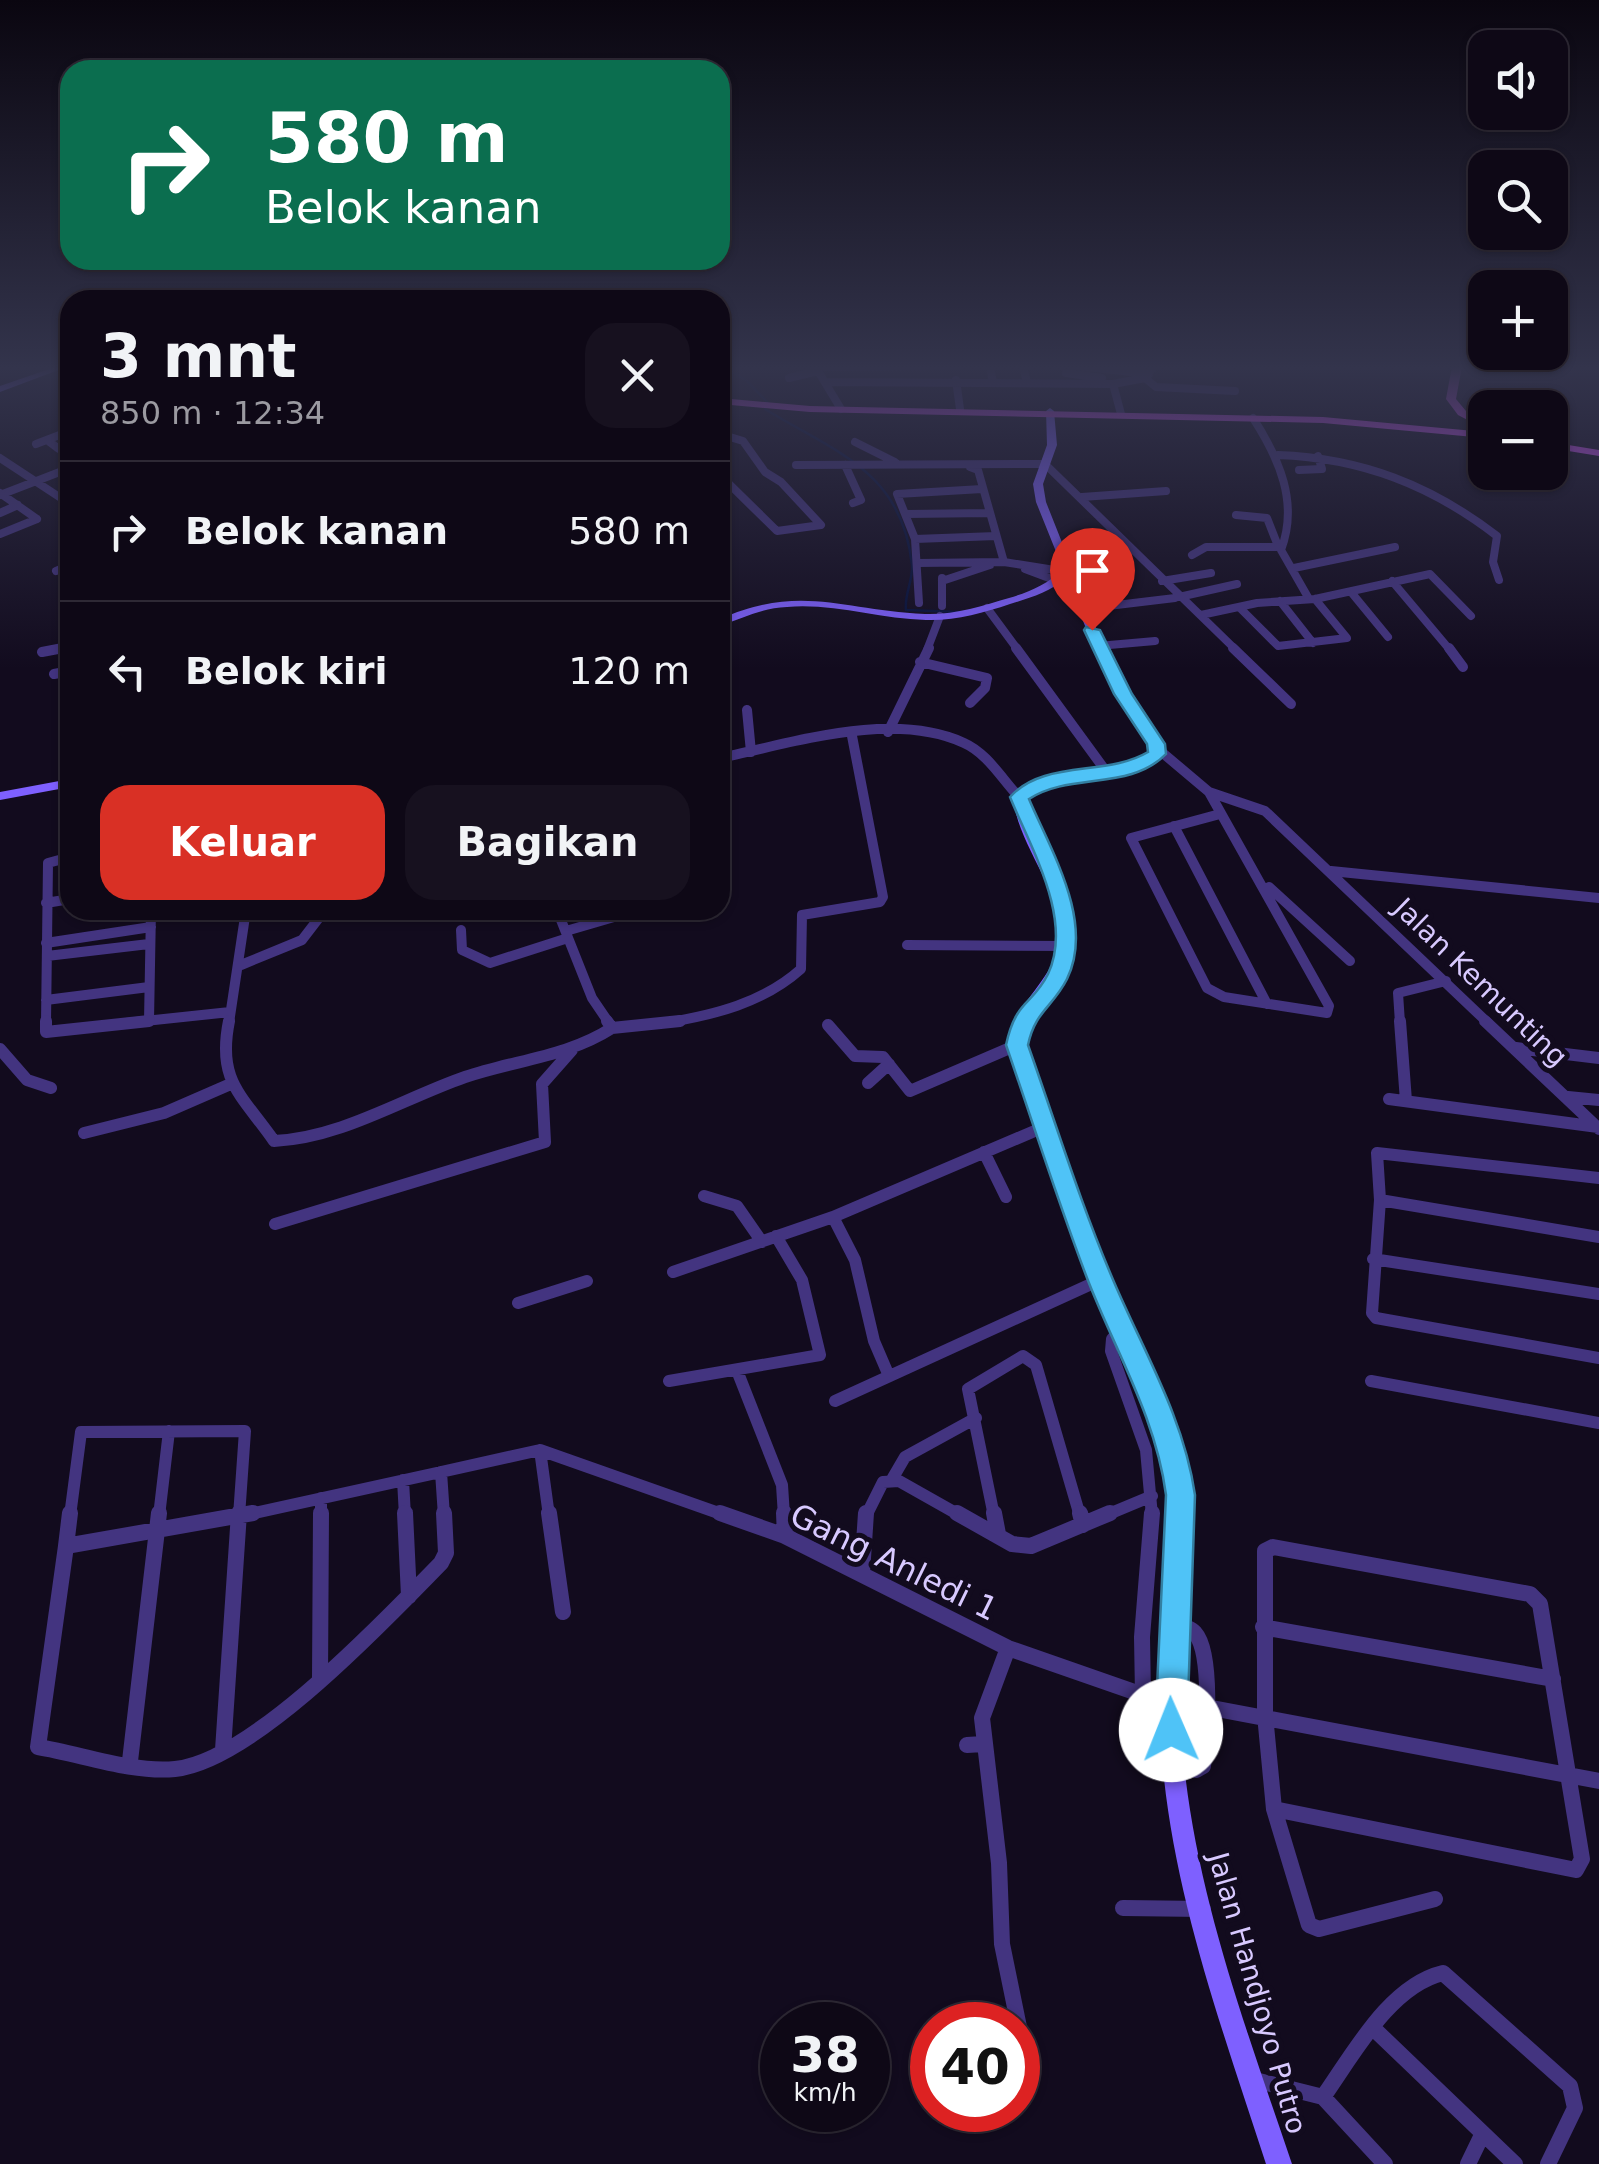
<!DOCTYPE html>
<html lang="id">
<meta charset="utf-8">
<style>
body{margin:0;font-family:"DejaVu Sans",sans-serif;background:#17111f;color:#f1f3f6;height:100vh;display:flex;flex-direction:column;font-size:38px;white-space:nowrap}
*{box-sizing:border-box;margin:0}
p{font-size:32px;color:#9b9aa1}
.icon{flex:none;width:55px;height:55px;fill:none;stroke:currentColor;stroke-width:2;stroke-linecap:round;stroke-linejoin:round}
.map{position:relative;flex:1;overflow:hidden}
.drawer{position:absolute;left:60px;top:290px;width:670px;height:630px;display:flex;flex-direction:column;background:#0e0816;border-radius:30px;box-shadow:0 2px 8px #0004,0 0 0 2px #2e2935}
.drawer>*{flex:none}
.hud{position:absolute;left:60px;top:60px;width:670px;height:210px;border-radius:30px;box-shadow:0 2px 8px #0004,0 0 0 2px #2e2935;background:#0b6e4f;color:#fff;overflow:hidden}
.tools{position:absolute;left:1468px;top:30px;display:grid;gap:20px}
.tools a{display:grid;place-items:center;width:100px;height:100px;border-radius:20px;background:#0e0816;box-shadow:0 2px 8px #0004,0 0 0 2px #2e2935;font-size:50px}
.speed{position:absolute;left:760px;top:2002px;display:flex;gap:20px;font-size:50px;font-weight:700;text-align:center}
.speed>*{display:grid;place-content:center;width:130px;height:130px;border-radius:50%;background:#0e0816;box-shadow:0 2px 8px #0004,0 0 0 2px #2e2935;line-height:1}
.speed small{font-size:25px;font-weight:400}
.speed .limit{border:15px solid #d22;background:#fff;color:#111}
.pin{position:absolute;display:grid;place-items:center;width:85px;height:85px;color:#fff;margin:-102px -42px;border-radius:50% 50% 50% 0;rotate:-45deg;box-shadow:0 0 10px #0007}
.pin .icon{rotate:45deg}
.me{position:absolute;width:110px;margin:-55px;rotate:359deg;stroke-linejoin:round;filter:drop-shadow(0 0 8px #0008)}
.turn{display:flex;align-items:center;gap:35px;height:210px;padding:0 40px;font-size:45px}
.turn .icon{width:130px;height:130px;stroke-width:2.5}
.turn b{display:block;font-size:70px;line-height:85px}
.round{display:grid;place-items:center;flex:none;width:105px;height:105px;border-radius:30px;background:#17111f}
.overview{display:flex;align-items:center;justify-content:space-between;height:170px;padding:0 40px}
h1{font-size:60px;font-weight:700;line-height:75px}
.button{display:flex;gap:20px;margin-top:auto;padding:20px 40px}
.button a{flex:1;height:115px;border-radius:30px;background:#d93025;color:#fff;font-size:40px;font-weight:700;line-height:115px;text-align:center}
.button a+a{background:#17111f;color:#f1f3f6}
ul{padding:0;list-style:none}
li{display:flex;align-items:center;gap:30px;height:140px;padding:0 40px;border-top:2px solid #2e2935}
li div{flex:1}
li b{display:block;font-size:38px}
li em{font-style:normal}
.map>svg:first-child{display:block}
.lines{fill:none;stroke-linecap:round;stroke-linejoin:round}
.stream{stroke:#07113c;stroke-width:2.5}
.street-far3{stroke:#433480;stroke-width:8}
.street-far2{stroke:#433480;stroke-width:10}
.street-far1{stroke:#433480;stroke-width:12}
.street{stroke:#433480;stroke-width:16}
.secondary{fill:#7e60ff;fill-rule:evenodd}
.primary{fill:#da50ff;fill-rule:evenodd}
.route{fill:#4fc3f7;stroke:#337fa1;stroke-width:2.5}
.labels{text-anchor:middle;stroke-width:10;stroke-linejoin:round;paint-order:stroke}
.street-label{font-size:28px;fill:#d8c9ff;stroke:#120b1e}
.near-street-label{font-size:32px;fill:#d8c9ff;stroke:#120b1e}
</style>
<div class="map">
<svg width="1599" height="2164" viewBox="0 0 1599 2164">
<rect width="100%" height="100%" fill="#120b1e"/>
<g class="lines">
<path class="stream" d="M721,366L746,380L768,403L765,409C834,452 902,470 912,565C913,581 904,595 906,610L959,612"/>
<path class="street-far3" d="M815,366L841,409
M990,366L993,383
M1023,366L1027,383
M1077,366L1149,374
M816,367L956,366
M1066,373L1102,378
M789,378L818,371
M1145,378L1156,387L1235,391
M956,380L960,409
M825,382L1113,384
M1121,414L1113,384L1145,378L1154,366
M1253,418C1279,458 1299,503 1281,550L1309,599
M720,434L743,441L765,472L781,482L821,525L777,531L720,475
M47,440L59,449L70,445
M855,442L895,462
M36,444L70,431
M1278,455C1361,458 1431,485 1497,536L1493,562L1499,580
M0,458L70,504
M796,465L1045,464L1236,650
M845,465L861,500L853,503
M970,467L978,470L1004,562
M1299,470L1322,469L1318,456
M0,493L37,519
M0,495L70,468
M1082,497L1166,491
M0,513L18,505
M906,514L989,513
M1236,515L1267,518L1278,546
M0,534L37,519
M915,539L996,536
M1192,555L1206,547H1281
M918,563L1004,562L1067,572
M1294,568L1395,547
M1025,569L1057,581
M56,571L70,565
M942,578V606
M942,581L990,565
M1162,581L1211,573
M1392,581L1450,650
M1351,592L1388,637
M1179,597L1237,584
M1280,601L1313,643
M919,603L915,539L897,494L982,489
M1239,607L1278,646L1347,638L1315,599
M987,608L1018,650
M1083,609L1175,598
M1201,615L1257,603L1315,599L1430,574L1471,616
M1098,646L1155,641
M51,650L70,646
M927,650L940,616"/>
<path class="street-far2" d="M1016,648L1108,774
M1233,648L1291,704
M1449,648L1463,667
M42,652L63,648
M920,662L987,678L985,688L970,703
M54,674L70,671
M747,710L751,752
M888,732L929,648
M1158,749L1209,792L1329,1006L1327,1013L1224,997L1207,988L1131,838L1220,814
M720,758C793,743 892,710 964,743C987,753 1002,779 1019,797
M1209,792L1265,811L1488,1023
M1174,826L1267,1004
M1331,871L1599,898
M1269,887L1350,961
M46,903L70,899
M418,910L419,914
M557,910L592,998L609,1023
M461,930L462,950L490,963L568,938
M566,931L638,910
M46,943L151,927
M907,945L1065,946
M47,956L149,944
M241,965L302,940L325,910
M46,1000L149,987
M149,1021L151,910
M46,1023L48,863L70,857
M126,1023L230,1012
M229,1023L246,910
M665,1023C714,1015 763,1003 801,969L802,915L880,902L883,897L852,736
M1400,1023L1398,993L1446,981"/>
<path class="street-far1" d="M46,1021V1032L149,1021
M229,1021C217,1081 241,1094 274,1141C341,1138 402,1099 465,1077C515,1060 567,1057 612,1028
M607,1021L612,1028L680,1021
M1400,1021L1406,1101
M1485,1021L1599,1129
M828,1025L855,1056L883,1057L910,1091L1017,1045
M1516,1048L1599,1058
M0,1049L27,1080L51,1088
M868,1083L889,1064
M1568,1097L1599,1100
M1389,1099L1598,1127
M84,1133L164,1113L233,1083
M984,1152L1006,1197
M1599,1178L1377,1153L1380,1200L1372,1313L1376,1318L1599,1358
M704,1196L737,1206L762,1242
M1380,1200L1599,1237
M833,1217L855,1260L874,1341L889,1376
M275,1224L545,1142L542,1084L572,1050
M1373,1259L1599,1294
M673,1272L833,1217L1044,1127
M518,1303L587,1281
M1123,1327L1112,1339L1111,1351L1146,1450L1152,1516
M738,1373L782,1485L784,1516
M669,1381L820,1355L802,1280L776,1236
M1371,1381L1599,1423
M835,1401L1100,1280
M540,1450L727,1516
M540,1450L549,1516
M441,1472L444,1516
M441,1472L540,1450
M403,1480L405,1516
M891,1481L905,1457L976,1418
M70,1516L81,1432L245,1431L239,1516
M159,1516L169,1431
M241,1516L441,1472
M321,1516V1498
M866,1516L883,1482L899,1481L961,1516
M994,1516L968,1389L1023,1356L1036,1365L1080,1516
M1104,1516L1152,1496"/>
<path class="street" d="M253,1513L66,1546L38,1747C81,1754 131,1773 175,1769C253,1761 386,1619 441,1563L446,1553L444,1513
M405,1513L409,1596
M549,1513L563,1612
M720,1513L785,1536L1008,1648L1143,1695L1599,1781
M784,1513L785,1536
M957,1513L1012,1544L1031,1546L1110,1513
M994,1513L998,1534
M1080,1513L1083,1525
M66,1546L70,1513
M1273,1547L1530,1594L1540,1604L1582,1859L1576,1870L1274,1809L1265,1715V1551Z
M862,1573L866,1513
M1173,1624C1180,1626 1190,1627 1195,1633C1213,1653 1207,1739 1203,1766L1196,1770L1174,1763
M1263,1627L1553,1679
M1008,1648L982,1718L999,1863L1002,1944L1019,2027
M320,1678L321,1513
M1143,1695L1142,1637L1152,1513
M967,1745L983,1744
M223,1750L239,1513
M130,1761L159,1513
M1274,1809L1309,1925L1319,1929L1435,1899
M1123,1908L1203,1909
M1373,2028L1515,2164
M1251,2079L1323,2097L1385,2164
M1323,2097C1353,2055 1389,1986 1443,1973L1570,2086L1575,2108L1548,2164
M1468,2164L1482,2135"/>
<path class="secondary" d="M58,366H69L0,392V386Z
M1050,408L1054,411L1057,445L1043,484L1046,502L1103,646L1164,749C1133,794 1070,770 1025,799C1031,852 1085,898 1070,955C1062,988 1019,1012 1025,1048C1029,1074 1041,1102 1050,1127C1073,1196 1101,1264 1131,1330C1155,1381 1184,1436 1190,1493C1192,1517 1187,1544 1185,1568C1182,1621 1179,1674 1181,1726C1189,1877 1244,2022 1292,2164H1266C1220,2022 1166,1877 1160,1726C1158,1673 1162,1620 1166,1567C1168,1543 1173,1516 1171,1492C1165,1428 1130,1367 1104,1309C1078,1249 1054,1188 1034,1126C1026,1101 1013,1072 1010,1046C1006,1008 1056,982 1059,939C1062,888 1018,847 1013,797C1050,762 1123,788 1152,749L1093,646L1066,578C1050,592 1030,598 1010,604C983,613 955,621 926,620C879,619 834,603 787,607C762,608 743,618 720,626V619C801,583 845,611 925,614C954,615 982,606 1009,598C1029,592 1047,585 1063,569L1036,502L1033,484L1047,445L1046,411Z
M70,779V787L0,800V792Z"/>
<path class="primary" d="M1452,366H1462L1456,399L1466,411L1485,422V429L1458,415L1446,399Z
M720,398L810,406L1323,417L1485,432V438L1323,423L810,412L720,404Z
M1550,442L1599,450V456L1550,448Z"/>
</g>
<linearGradient id="sky" x2="0" y2="1"><stop stop-color="#0a0610"/><stop offset="0.55" stop-color="#33344c"/><stop offset="1" stop-color="#33344c" stop-opacity="0"/></linearGradient>
<rect width="1599" height="669" fill="url(#sky)"/>
<path class="route" d="M1086,627L1100,630L1132,694L1165,744L1166,754C1130,791 1070,772 1029,799C1051,851 1095,922 1067,979C1053,1007 1035,1011 1028,1045C1056,1124 1081,1205 1114,1282C1144,1352 1184,1418 1195,1495L1187,1730L1182,1741L1171,1746L1160,1741L1155,1730L1166,1495C1156,1417 1115,1351 1087,1278C1058,1202 1033,1123 1006,1045C1016,999 1032,1006 1048,974C1074,919 1030,847 1010,797C1044,759 1106,777 1148,752L1147,744L1114,694L1084,630Z"/>
<g class="labels">
<g class="street-label">
<text transform="translate(1481 982) rotate(44)" y="10">Jalan Kemunting</text>
<text transform="translate(1258 1993) rotate(74)" y="10">Jalan Handjoyo Putro</text>
</g>
<g class="near-street-label">
<text transform="translate(894 1562) rotate(26)" y="11">Gang Anledi 1</text>
</g>
</g>
</svg>
<div class="tools">
<a><svg class="icon" aria-label="sound" viewBox="0 0 24 24"><path d="M4 9h4l5-4v14l-5-4H4zM17 9q2 3 0 6"/></svg></a>
<a><svg class="icon" aria-label="search" viewBox="0 0 24 24"><circle cx="10" cy="10" r="6"/><path d="M15 15l6 6"/></svg></a>
<a>+</a>
<a>−</a>
</div>
<div class="speed"><div>38<small>km/h</small></div><div class="limit">40</div></div>
<div class="pin" style="left:1092px;top:630px;background:#d93025"><svg class="icon" aria-label="arrive" viewBox="0 0 24 24"><path d="M6 21V4h12l-3 4 3 4H6"/></svg></div>
<svg class="me" style="left:1171px;top:1730px" viewBox="-20 -20 40 40"><circle r="19" fill="#fff"/><path d="M0-13L10 11 0 6-10 11z" fill="#4fc3f7"/></svg>
<div class="hud">
<div class="turn"><svg class="icon" aria-label="right" viewBox="0 0 24 24"><path d="M7 20v-9h11M14 6l5 5-5 5"/></svg><div><b>580 m</b>Belok kanan</div></div>
</div>
<section class="drawer">
<div class="overview"><div><h1>3 mnt</h1><p>850 m · 12:34</p></div><a class="round"><svg class="icon" aria-label="close" viewBox="0 0 24 24"><path d="M6 6l12 12M18 6L6 18"/></svg></a></div>
<ul>
<li><svg class="icon" aria-label="right" viewBox="0 0 24 24"><path d="M7 20v-9h11M14 6l5 5-5 5"/></svg><div><b>Belok kanan</b></div><em>580 m</em></li>
<li><svg class="icon" aria-label="left" viewBox="0 0 24 24"><path d="M17 20v-9H6M10 6l-5 5 5 5"/></svg><div><b>Belok kiri</b></div><em>120 m</em></li>
</ul>
<div class="button"><a>Keluar</a><a>Bagikan</a></div>
</section>
</div>
